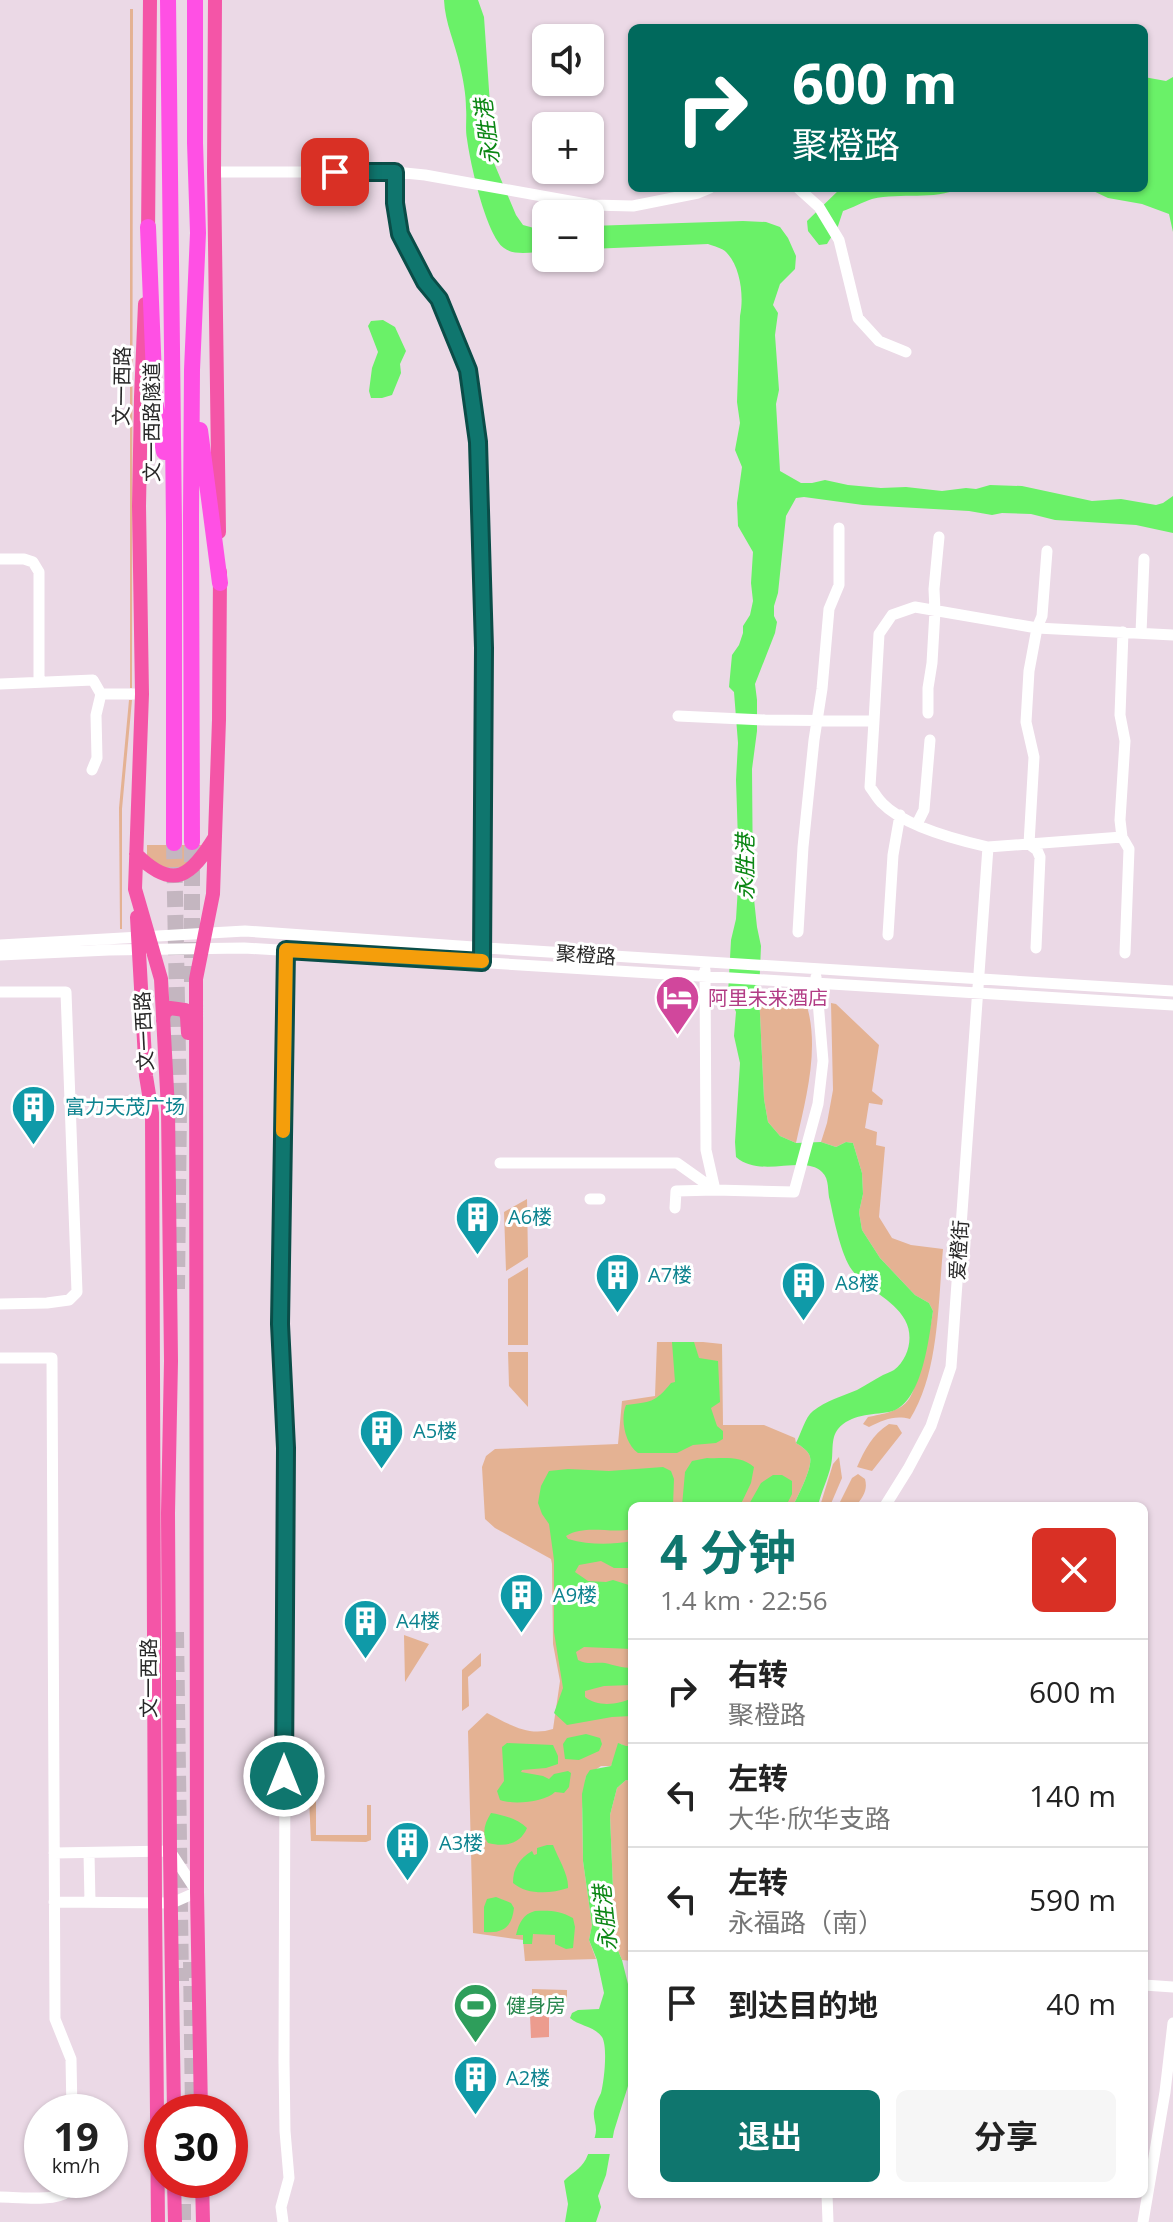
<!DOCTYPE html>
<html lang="zh">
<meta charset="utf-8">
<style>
body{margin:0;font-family:"Open Sans","Noto Sans SC",sans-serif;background:#f6f6f6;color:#222;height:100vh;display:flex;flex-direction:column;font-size:30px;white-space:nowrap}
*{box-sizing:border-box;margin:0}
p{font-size:26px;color:#767676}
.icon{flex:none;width:44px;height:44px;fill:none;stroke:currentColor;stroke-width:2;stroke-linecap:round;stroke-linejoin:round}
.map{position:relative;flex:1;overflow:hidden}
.side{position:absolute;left:628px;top:1502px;width:520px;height:696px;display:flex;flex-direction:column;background:#fff;border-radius:12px;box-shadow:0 2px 6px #0004}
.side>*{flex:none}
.hud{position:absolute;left:628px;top:24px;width:520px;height:168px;border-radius:12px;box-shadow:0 2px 6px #0004;background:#00695c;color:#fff;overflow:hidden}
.controls{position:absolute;left:532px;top:24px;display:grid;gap:16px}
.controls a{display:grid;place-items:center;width:72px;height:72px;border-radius:12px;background:#fff;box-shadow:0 2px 6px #0004;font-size:40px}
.speed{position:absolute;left:24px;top:2094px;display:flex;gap:16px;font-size:40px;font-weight:700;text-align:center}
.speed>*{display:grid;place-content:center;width:104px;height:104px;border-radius:50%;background:#fff;box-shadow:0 2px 6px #0004;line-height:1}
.speed small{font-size:20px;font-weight:400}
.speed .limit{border:12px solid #d22;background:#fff;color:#111}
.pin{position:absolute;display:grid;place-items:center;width:68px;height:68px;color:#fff;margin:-34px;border-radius:16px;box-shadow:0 4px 12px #0006}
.me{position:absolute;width:88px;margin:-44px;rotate:0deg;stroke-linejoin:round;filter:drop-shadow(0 0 6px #0008)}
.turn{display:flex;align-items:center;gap:28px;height:168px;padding:0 32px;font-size:36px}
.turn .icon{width:104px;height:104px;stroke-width:2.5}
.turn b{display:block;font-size:56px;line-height:68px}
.round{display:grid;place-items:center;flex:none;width:84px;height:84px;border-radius:12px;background:#f6f6f6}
.headline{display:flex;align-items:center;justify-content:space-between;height:136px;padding:0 32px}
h1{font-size:48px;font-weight:700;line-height:60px;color:#0f766e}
.primary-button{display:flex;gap:16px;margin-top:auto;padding:16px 32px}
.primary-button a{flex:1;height:92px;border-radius:12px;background:#0f766e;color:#fff;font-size:32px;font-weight:700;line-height:92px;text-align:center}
.primary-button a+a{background:#f6f6f6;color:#222}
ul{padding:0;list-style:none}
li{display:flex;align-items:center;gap:24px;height:104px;padding:0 32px;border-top:2px solid #e0e0e0}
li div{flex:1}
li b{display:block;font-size:30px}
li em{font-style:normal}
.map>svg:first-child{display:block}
.green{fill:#e4b293}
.pitch{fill:#ec9c8e}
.water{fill:#6af168}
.pier{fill:#ebd9e6}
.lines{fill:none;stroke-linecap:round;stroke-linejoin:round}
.highway-tunnel{stroke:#c4b6c0;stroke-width:16;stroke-dasharray:16 8;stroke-linecap:butt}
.minor{stroke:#fff;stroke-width:11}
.major{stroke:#f455a7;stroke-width:14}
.highway{stroke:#ff50e4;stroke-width:16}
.route-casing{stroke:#0a4d48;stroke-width:20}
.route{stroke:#0f766e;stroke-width:14}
.slow{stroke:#f59e0b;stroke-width:14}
.labels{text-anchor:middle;stroke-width:6;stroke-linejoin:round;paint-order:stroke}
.street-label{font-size:20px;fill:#282828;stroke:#fff}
.hotel-label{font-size:20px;fill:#b23c85;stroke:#fff;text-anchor:start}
.culture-label{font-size:20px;fill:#0d838f;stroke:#fff;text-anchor:start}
.leisure-label{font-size:20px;fill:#27864d;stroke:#fff;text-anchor:start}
.water-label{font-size:22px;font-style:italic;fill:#0a8613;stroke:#fff}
</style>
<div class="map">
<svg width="1173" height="2222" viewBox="0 0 1173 2222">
<rect width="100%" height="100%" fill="#ebd9e6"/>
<path class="green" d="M130,9H133L132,688H130Z
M129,700H132L122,809V929H120L119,808Z
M147,845H201L198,856L190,866L164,871L147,856Z
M759,993L805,1000C821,1045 806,1098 796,1143L780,1136L768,1122L764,1099Z
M831,1003L836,1004L879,1045L872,1091L883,1100L882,1105L869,1103L865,1128L877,1132L876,1145L885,1147L879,1217L892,1238L911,1245L943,1249C938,1303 939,1373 910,1419C894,1415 884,1420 869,1427L863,1424L868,1417C882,1414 900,1412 909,1399C918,1387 931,1327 933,1311L929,1303L915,1295L880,1258L862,1230L859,1212L863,1194L862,1173L853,1143L846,1142L836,1147L821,1142L827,1123L833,1090Z
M527,1199L528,1257L506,1271L504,1212Z
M528,1267V1345H508V1279Z
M657,1342H703L722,1344L723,1425H764L795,1438L796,1443C801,1446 809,1451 810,1457C813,1467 798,1496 793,1506H632V1746L626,1747L621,1744L611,1766H601L586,1776L582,1809L583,1861L592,1925L589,1940L596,1959L525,1961L523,1940L473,1933L468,1731L487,1713C509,1724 528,1737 553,1729L560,1681L553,1644L552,1564L551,1559L495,1528L485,1519L482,1467L486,1456L495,1449L618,1444L622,1401L655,1396Z
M508,1352H528V1407L509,1386Z
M889,1424L897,1425L902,1433L872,1471L857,1467C865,1449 872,1435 889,1424Z
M839,1457L842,1478L830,1506H820L833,1464Z
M858,1474L865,1479C868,1490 863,1497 856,1506H838L852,1478Z
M404,1635L429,1644L405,1682Z
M481,1653V1666L468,1677L469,1706L462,1711V1670Z
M308,1777L316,1778V1835H367V1805H371V1840L366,1842L311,1841Z
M626,1780L632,1781V1961L622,1960L611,1934L609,1922L613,1889L610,1815L617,1788Z
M532,1989L567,1990V2001H552V2008H532Z"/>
<path class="pitch" d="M530,2015H549V2037L531,2038Z"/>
<path class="water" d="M444,0H478L484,17L494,163L516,215L523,225L534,228H546V251C534,252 514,256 504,248C486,235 470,162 467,139C465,129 467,118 466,108C466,94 463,79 460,66C455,43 445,23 444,0Z
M1144,77L1166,81L1173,77V232L1169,214L1142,204L1108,198L1087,188H1144Z
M841,188H960C933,201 902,192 872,199C863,202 852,208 843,211L838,226L827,244L819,245L808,231L807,221Z
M743,221L766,222L780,227L788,238L796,256L795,269L780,284L773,305L778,313L775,335L779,390L776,404L780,471L801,483H812L825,480L848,485L881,488L906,487L942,491L966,488L976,489L990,485L1022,486L1092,501L1121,499L1156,505L1163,503L1173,496V533L1136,525L1055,520L1031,514L1002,513L992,515L969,511L863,505L804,497L796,498L786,516L778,593L774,606V616L777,622L775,633L755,684L757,700V731L752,769L753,890L757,927L761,946L759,993L764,1099L768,1122L780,1136L796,1143L821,1142L836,1147L846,1142L853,1143L862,1173L863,1194L859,1212L862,1230L880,1258L915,1295L929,1303L933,1311C929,1338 922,1406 889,1412C871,1415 851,1414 838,1429C830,1439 834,1454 831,1465C828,1479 821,1492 818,1506H793C798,1496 813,1467 810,1457C809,1451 801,1446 796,1443C801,1434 805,1417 813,1411C826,1401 842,1396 857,1390C866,1385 874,1380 883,1375C887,1373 891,1372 894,1370C909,1358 914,1336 905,1320C893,1298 866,1290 852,1270C841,1255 834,1220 830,1201C827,1192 830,1179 822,1172C804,1154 761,1179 736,1157L735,1142L740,1063L734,1036L736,1012L728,994L731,940L736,919L739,871L736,780L738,743L734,692L729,687L732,655L739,645L743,633V626L750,615L753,601L751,583L753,552L738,526L737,503L742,467L735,450L740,423L737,402L740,316C744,297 741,267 726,252C722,248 713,246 708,244L590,249V226Z
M383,320L395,327L406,351L400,364L401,373L392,395L382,398H371L369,391L372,368L378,352L368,326L371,321Z
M672,1342H694L699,1358L718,1361L720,1402L711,1408L717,1426L723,1431V1439L716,1443L693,1445L677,1453H638C625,1444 620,1419 626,1405C650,1402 655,1403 671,1383L675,1382Z
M707,1458C724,1459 740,1455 754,1467L751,1483L740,1506H682L685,1472L692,1461Z
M663,1467L671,1471L674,1479L673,1506H632V1529C610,1534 586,1524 566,1536L568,1539C590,1545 610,1545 632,1541V1568H614L601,1561L579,1565L575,1572L588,1581L606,1582L613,1580L632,1586V1649L584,1647L576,1652L578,1660C587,1665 595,1662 605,1663C614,1665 622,1668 632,1668V1685L604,1686L585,1691V1697C597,1707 618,1705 632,1698V1716L612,1717L567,1725L554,1713L563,1688L554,1632V1560L549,1524L542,1514L538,1503L541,1486L549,1471L568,1469L609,1471Z
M773,1475H782L792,1481V1494L786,1506H748L761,1483Z
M586,1734L600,1738L602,1744L599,1751L579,1760L565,1759L563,1744L567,1738Z
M507,1743L553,1745L558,1756V1764L546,1768L522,1770L521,1772L543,1776L549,1779L554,1774L568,1771L571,1773L569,1787L564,1793L555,1792C545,1802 514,1805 500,1800L497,1791L504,1781L502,1747Z
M618,1743L626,1746H632V1781L626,1780L617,1788L610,1815L613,1889L609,1922L611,1934L622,1960L632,2000V2082L628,2086L614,2131L606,2175L598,2196L601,2207L596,2222H565L568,2204L564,2181C571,2173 580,2170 586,2159C589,2152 596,2138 596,2130C596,2123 593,2118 594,2111C595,2105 598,2099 601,2093C604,2082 608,2047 602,2037C594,2026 579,2026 570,2018L572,2013L578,2010L599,2009L604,1993L597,1960L589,1940L592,1925L583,1861L582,1794L586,1776L590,1770L611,1766Z
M491,1813C503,1815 518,1819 527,1828C520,1845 504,1847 488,1843C481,1833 485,1823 491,1813Z
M547,1845H553C558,1858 569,1875 568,1888C550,1894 527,1895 513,1883C513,1868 519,1859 532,1851L534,1855L537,1854V1848Z
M496,1897L511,1903L514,1908C512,1927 503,1934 484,1932V1907L487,1899Z
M535,1911C549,1910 561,1911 573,1918L575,1927L573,1948L566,1949L555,1944V1935L533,1934L532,1944H523V1935H516C519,1923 523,1914 535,1911Z"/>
<path class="pier" d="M589,2138H615L613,2154H583Z"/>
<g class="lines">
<path class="highway-tunnel" d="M174,843L179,1107L177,1289
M192,982V842
M176,1632L181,1981
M191,1962L193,2112
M183,2180V2222"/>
<path class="minor" d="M214,172H395L425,175L592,205L633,206L698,193L710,188
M395,172V203L400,234L425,282L439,299L468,370L478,442L484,648L482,953
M798,188L819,207L839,240L858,318L879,341L906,352
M0,559H24L33,562L39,572V682
M1123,632L1120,715L1125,741L1120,820L1122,837L1129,849L1125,953
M1141,633L1144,559
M0,684L93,680L101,694
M928,713V688L932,663L935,611L934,589L939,537
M678,716L765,720L874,721L879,634L892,615L915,607L1037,628L1173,635
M874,721L870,787C874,792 877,798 882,803C904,826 957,840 988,847L951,1367L931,1426L908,1469L885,1506
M92,770L97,758L96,715L101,694H142
M917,824L924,810L930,740
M988,847L1122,837
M798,932L803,847L814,740L822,689L829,609L839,585V528
M888,935L893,855L900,815
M0,945L245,931L502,949L1173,991
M1036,948L1040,857L1037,850L1029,844L1034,757L1026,722L1029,671L1037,628L1042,616L1047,551
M0,955L109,950L244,948L1173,1005
M0,992H66L77,1292L69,1300L47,1303L0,1304
M500,1163H677L715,1190L794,1192L818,1104L823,1061L816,977
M590,1199H600
M675,1208L676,1191L715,1190L706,1150L705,970
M0,1358H52L55,2019L71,2059L72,2112
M54,1853L170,1851L197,1892L172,1903L54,1902
M89,1853L90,1902
M1144,1985L1173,1987
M827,2194L828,2222
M0,2197C15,2197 56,2202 67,2192C71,2188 71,2186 71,2180
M283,2222L281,2207L289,2178L285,2131L284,2062L286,1448L280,1324L286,950
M1143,2222L1165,2092L1173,2023"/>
<path class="major" d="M215,0L214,172L219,532
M148,236L150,0
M145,304L141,397L139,506L142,694L135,889L161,979L168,1109L171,1361L168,1513L170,1851L174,2112
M136,854C174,892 191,876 215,837
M137,917L146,1076L152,1113L155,1902L158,2222
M163,1021L164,1013L170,1008L185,1010L187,1017L188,1033
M201,2112L197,1892L196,979L213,894L219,720L220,572
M174,2180L175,2222
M202,2180L203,2222"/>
<path class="highway" d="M168,0L174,523V843
M148,227L155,401L164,452
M200,430L220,583
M192,842L191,516L192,370L198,233L195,143V0"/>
</g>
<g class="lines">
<defs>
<path id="route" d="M284,1776L286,1448L280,1324L286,950L482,962L484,648L478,442L468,370L439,299L425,282L400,234L395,203V172H335"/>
</defs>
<use href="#route" class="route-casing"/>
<use href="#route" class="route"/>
<path class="slow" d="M283,1131L286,950L482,961"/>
</g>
<defs>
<symbol id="hotel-pin" viewBox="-11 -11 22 30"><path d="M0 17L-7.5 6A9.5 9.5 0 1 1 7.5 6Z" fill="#d1479c" stroke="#fff"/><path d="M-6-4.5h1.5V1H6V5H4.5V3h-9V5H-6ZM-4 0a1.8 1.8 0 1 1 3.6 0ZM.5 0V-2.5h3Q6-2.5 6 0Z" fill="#fff"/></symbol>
<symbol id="building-pin" viewBox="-11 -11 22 30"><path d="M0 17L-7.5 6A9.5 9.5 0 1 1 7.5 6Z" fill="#0f9aa8" stroke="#fff"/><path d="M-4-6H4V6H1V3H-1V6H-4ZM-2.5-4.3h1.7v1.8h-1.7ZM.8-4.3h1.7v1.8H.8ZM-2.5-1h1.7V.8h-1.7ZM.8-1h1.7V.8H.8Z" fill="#fff"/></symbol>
<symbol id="stadium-pin" viewBox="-11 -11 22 30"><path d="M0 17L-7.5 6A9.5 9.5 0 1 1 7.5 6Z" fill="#2e9e5b" stroke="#fff"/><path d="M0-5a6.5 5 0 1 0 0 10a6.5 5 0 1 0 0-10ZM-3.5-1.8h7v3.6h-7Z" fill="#fff"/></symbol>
</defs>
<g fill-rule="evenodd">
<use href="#hotel-pin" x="652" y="972" width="51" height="69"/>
<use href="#building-pin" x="8" y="1082" width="51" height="69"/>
<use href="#building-pin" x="452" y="1192" width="51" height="69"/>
<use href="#building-pin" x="592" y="1250" width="51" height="69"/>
<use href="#building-pin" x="778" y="1258" width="51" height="69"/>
<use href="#building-pin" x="356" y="1406" width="51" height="69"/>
<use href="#building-pin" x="496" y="1570" width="51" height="69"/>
<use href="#building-pin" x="340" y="1596" width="51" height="69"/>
<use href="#building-pin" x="382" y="1818" width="51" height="69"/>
<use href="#stadium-pin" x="450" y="1980" width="51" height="69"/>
<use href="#building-pin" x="450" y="2052" width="51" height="69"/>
</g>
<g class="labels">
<g class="street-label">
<text transform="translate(122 386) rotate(-89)" y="7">文一西路</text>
<text transform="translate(152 422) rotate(-90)" y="7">文一西路隧道</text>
<text transform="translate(586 955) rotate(4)" y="7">聚橙路</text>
<text transform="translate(144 1031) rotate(-93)" y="7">文一西路</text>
<text transform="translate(959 1250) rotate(-86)" y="7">爱橙街</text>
<text transform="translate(149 1678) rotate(-90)" y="7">文一西路</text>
</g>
<g class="hotel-label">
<text x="708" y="1005">阿里未来酒店</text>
</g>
<g class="culture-label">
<text x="65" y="1114">富力天茂广场</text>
<text x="508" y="1224">A6楼</text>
<text x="648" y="1282">A7楼</text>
<text x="835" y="1290">A8楼</text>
<text x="413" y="1438">A5楼</text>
<text x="553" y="1602">A9楼</text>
<text x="396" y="1628">A4楼</text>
<text x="439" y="1850">A3楼</text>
<text x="506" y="2085">A2楼</text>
</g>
<g class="leisure-label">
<text x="506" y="2013">健身房</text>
</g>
<g class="water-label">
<text transform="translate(487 132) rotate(-97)" y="8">永胜港</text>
<text transform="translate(745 867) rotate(-90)" y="8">永胜港</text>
<text transform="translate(605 1918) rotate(-96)" y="8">永胜港</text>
</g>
</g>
</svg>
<div class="controls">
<a><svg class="icon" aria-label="sound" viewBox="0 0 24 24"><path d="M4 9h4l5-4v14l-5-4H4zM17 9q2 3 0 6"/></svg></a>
<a>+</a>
<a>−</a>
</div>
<div class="speed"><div>19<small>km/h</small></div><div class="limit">30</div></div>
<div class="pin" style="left:335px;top:172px;background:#d93025"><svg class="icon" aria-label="arrive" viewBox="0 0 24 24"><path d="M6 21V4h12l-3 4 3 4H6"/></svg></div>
<svg class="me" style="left:284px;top:1776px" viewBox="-20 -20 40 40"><circle r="17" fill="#0f766e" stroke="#fff" stroke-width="3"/><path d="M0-11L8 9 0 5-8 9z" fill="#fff"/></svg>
<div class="hud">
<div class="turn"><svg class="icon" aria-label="right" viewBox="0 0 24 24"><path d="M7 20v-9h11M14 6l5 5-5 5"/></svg><div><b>600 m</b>聚橙路</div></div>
</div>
<section class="side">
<div class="headline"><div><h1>4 分钟</h1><p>1.4 km · 22:56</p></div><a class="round" style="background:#d93025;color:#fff"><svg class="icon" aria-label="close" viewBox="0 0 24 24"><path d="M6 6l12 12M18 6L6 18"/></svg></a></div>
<ul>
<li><svg class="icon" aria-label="right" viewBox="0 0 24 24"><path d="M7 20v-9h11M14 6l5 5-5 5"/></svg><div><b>右转</b><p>聚橙路</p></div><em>600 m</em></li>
<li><svg class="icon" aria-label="left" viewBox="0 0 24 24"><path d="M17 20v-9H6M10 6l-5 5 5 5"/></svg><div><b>左转</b><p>大华·欣华支路</p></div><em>140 m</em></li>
<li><svg class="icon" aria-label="left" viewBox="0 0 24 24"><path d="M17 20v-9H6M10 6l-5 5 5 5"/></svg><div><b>左转</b><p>永福路（南）</p></div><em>590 m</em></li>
<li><svg class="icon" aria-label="arrive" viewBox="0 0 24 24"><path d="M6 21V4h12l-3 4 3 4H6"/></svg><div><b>到达目的地</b></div><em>40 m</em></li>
</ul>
<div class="primary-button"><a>退出</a><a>分享</a></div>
</section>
</div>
